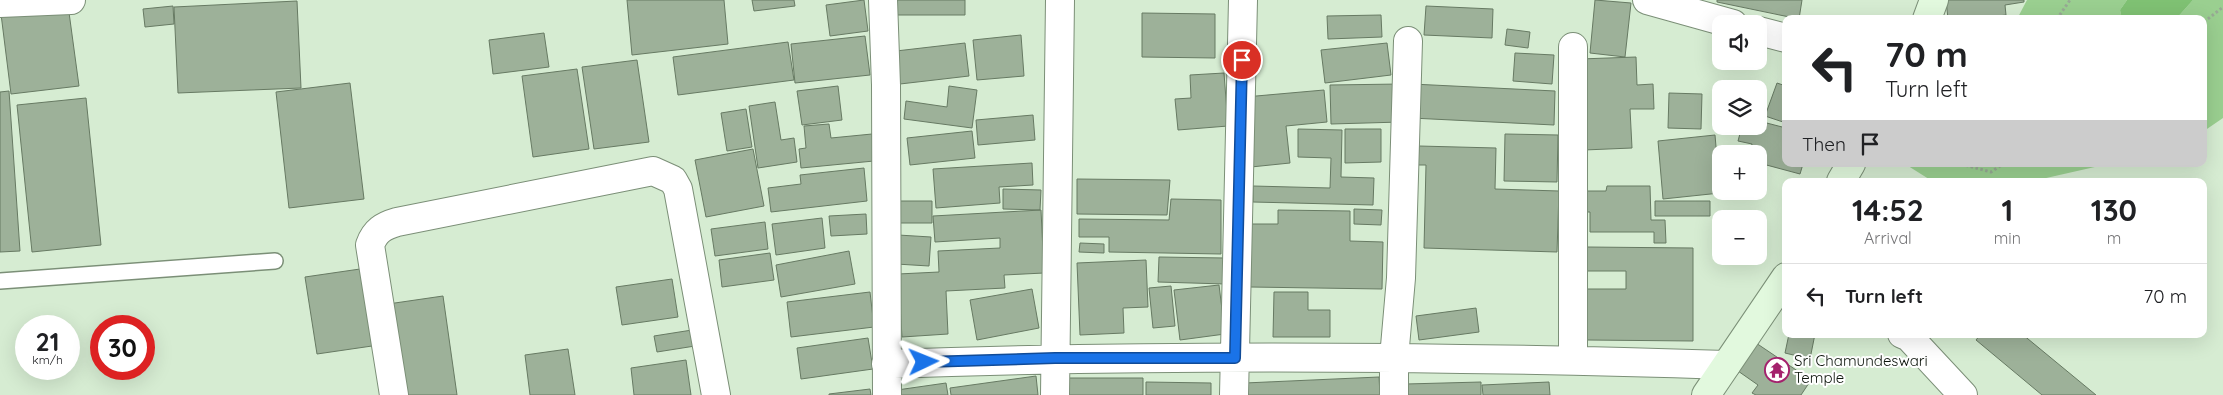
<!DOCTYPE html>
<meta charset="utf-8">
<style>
body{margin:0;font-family:Quicksand,sans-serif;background:#f6f6f6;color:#202124;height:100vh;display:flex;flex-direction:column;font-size:19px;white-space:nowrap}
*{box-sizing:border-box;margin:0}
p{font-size:16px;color:#757577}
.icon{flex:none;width:28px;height:28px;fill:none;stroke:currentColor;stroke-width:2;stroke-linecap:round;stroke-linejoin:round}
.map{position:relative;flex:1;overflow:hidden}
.drawer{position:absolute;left:1782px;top:178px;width:425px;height:160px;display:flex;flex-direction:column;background:#fff;border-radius:10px;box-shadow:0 5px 20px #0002}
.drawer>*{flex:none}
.top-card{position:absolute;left:1782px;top:15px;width:425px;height:152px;border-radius:10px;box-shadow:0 5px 20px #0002;background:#fff;color:#202124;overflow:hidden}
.buttons{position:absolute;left:1712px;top:15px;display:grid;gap:10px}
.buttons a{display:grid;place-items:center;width:55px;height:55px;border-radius:10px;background:#fff;box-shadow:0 5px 20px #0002;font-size:25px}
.speed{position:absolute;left:15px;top:315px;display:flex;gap:10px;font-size:25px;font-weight:700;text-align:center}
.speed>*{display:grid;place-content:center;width:65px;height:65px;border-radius:50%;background:#fff;box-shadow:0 5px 20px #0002;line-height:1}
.speed small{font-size:12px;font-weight:400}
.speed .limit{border:8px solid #d22;background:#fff;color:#111}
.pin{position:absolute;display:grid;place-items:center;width:42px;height:42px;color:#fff;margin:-21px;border:2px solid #fff;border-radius:50%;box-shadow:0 1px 5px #0007}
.me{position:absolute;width:55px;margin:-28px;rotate:88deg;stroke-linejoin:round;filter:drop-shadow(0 0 4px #0008)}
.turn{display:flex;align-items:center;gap:18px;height:105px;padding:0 20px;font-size:22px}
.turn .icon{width:65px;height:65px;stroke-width:2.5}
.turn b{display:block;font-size:35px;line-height:42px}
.then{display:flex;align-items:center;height:48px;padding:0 20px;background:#0003;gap:10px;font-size:19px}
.eta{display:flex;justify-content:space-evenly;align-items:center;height:85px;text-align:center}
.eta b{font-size:30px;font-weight:800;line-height:35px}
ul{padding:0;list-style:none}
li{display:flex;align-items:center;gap:15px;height:65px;padding:0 20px;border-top:1px solid #e0e0e0}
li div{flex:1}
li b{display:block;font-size:19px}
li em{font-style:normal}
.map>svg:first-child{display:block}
.green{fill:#9acf90}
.water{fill:#7fc173}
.building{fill:#9db199;stroke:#677a63}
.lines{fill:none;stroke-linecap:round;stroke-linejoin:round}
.lane-casing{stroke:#7b8f77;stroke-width:18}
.street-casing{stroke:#7b8f77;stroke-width:30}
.secondary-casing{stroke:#7b8f77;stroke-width:30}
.path{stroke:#97a994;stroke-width:3;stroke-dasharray:2.5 2.5;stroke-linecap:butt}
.lane{stroke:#fff;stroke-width:15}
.street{stroke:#fff;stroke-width:28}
.secondary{stroke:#e2f9de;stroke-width:28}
.route-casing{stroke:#114b97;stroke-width:12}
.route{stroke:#1a73e8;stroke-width:9}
.labels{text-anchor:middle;stroke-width:4;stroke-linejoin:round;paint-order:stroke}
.poi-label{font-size:15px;fill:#0d150c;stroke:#fff;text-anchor:start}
</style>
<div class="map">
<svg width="2223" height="395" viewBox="0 0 2223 395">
<rect width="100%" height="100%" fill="#d6ecd2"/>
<path class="green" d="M2027,0H2127L2120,10L2122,19H2017Z
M2193,0H2223V118L2204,131V19H2176Z
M1905,164H2108L2033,181H1932Z"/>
<path class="water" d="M2127,0H2193L2176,19H2122L2120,10Z"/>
<path class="building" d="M627,0H724L728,44L632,55Z
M752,0H794L795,6L754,11Z
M864,0L868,31L830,36L826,5Z
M892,0H965V15H892Z
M1595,0L1631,3L1625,57L1590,53Z
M1717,0H1802L1799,19L1717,2Z
M1946,0H2024V2L2005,5L2006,15L1975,19H1948Z
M297,1L301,88L178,93L174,7Z
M68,5L79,86L11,94L1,14Z
M173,6L174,24L145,27L143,9Z
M1426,6L1493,9L1492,38L1424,35Z
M1142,13L1215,14V58L1142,57Z
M1381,15L1382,37L1328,39L1327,16Z
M1507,29L1530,32L1528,48L1505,45Z
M544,33L549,67L493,74L489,40Z
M1021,35L1024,76L977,80L973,40Z
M865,36L870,75L795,83L791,44Z
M788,42L794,80L678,95L673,57Z
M965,43L969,76L900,84L896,51Z
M1387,43L1391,75L1325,83L1321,50Z
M1515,53L1554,55L1552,84L1513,81Z
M1636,57L1637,85L1653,84L1654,109H1630L1632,148L1584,150L1580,59Z
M637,60L649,142L594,149L582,67Z
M577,69L589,149L533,157L522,76Z
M1224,73L1228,126L1178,130L1175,99L1191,98L1190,75Z
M350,83L364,199L289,208L276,92Z
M1777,83L1786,86V123L1765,116Z
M1400,84L1401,122L1331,124L1330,85Z
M1412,84L1555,91L1554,125L1411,118Z
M838,86L842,120L802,125L797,91Z
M949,86L977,90L972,128L904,119L906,101L947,107Z
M1324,90L1327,122L1286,126L1290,163L1251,167L1245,97Z
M9,91L20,251L0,252V92Z
M1669,93L1702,94L1701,129L1668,128Z
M86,98L101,245L32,252L17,105Z
M775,102L781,140L794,138L797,162L758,168L749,106Z
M746,109L752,147L727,151L721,113Z
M1033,115L1035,140L978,145L976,120Z
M1759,121L1786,128V164H1803L1800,174L1759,163V154H1750L1752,144L1738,141L1742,126H1759Z
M829,124L831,138L872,134L874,161L801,168L799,149L806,148L804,126Z
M1298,129L1342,130L1341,177L1374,178L1373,205L1253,202V186L1330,188L1331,158L1298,157Z
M1345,129H1381V162L1345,163Z
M972,131L975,158L910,165L907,138Z
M1505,134L1558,135L1557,182L1504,181Z
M1715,135L1720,193L1663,199L1658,141Z
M1419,146L1496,148L1495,189L1559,191L1557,252L1424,248L1426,165H1418Z
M753,149L764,206L706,217L695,160Z
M1032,163L1033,185L999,187L1000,203L936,208L933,169Z
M864,168L867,201L771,212L768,188L801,184L800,175Z
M1077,179L1170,180L1167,215L1077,214Z
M1607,186H1650L1651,220H1665L1666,243H1654V232H1590V212H1585V191H1606Z
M1003,189L1041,190L1040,210L1003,209Z
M1171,199L1221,200V254L1109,252V237H1079V219L1169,220Z
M898,201H932V223H898Z
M1655,201H1710V216H1655Z
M1354,209L1382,210L1381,225L1354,224Z
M1041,210L1044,273L1004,275L1005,288L946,291L948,334L902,337L898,274L939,272L938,251L1000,248V238L935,242L933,216Z
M1278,210L1350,211V241L1383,242L1382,289L1250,287V224H1278Z
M866,214L867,234L831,236L829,216Z
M822,218L825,248L776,255L772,224Z
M765,222L768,249L715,256L711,229Z
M898,235L931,237L929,266L896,264Z
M1080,243L1104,244V253L1079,252Z
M1587,247L1693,248V341L1587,340V289H1626V271H1587Z
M849,251L855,284L781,297L776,265Z
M770,253L774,280L722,287L719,260Z
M1159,257L1225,258V284L1158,282Z
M1146,260L1148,307L1123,308L1124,333L1080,335L1077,263Z
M360,269L372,346L317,354L305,277Z
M672,279L678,317L622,325L616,287Z
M1219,285L1225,334L1180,340L1174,290Z
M1171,286L1175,326L1153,328L1149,288Z
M1032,289L1039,328L977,340L970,300Z
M870,292L874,327L791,337L787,302Z
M1274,292H1308V310H1330V337H1273Z
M443,296L457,395H401L388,304Z
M1476,308L1479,332L1419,340L1416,316Z
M692,330L695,346L657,352L654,336Z
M1789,334H1815L1810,359L1785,353Z
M1981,334H2022L2096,395H2042L1976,340Z
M868,338L873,369L801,379L797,348Z
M1756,343L1811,380L1801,395H1756L1752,393L1758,385L1738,371Z
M568,349L575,395H530L525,355Z
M686,360L691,395H634L631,368Z
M1036,376L1038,395H951L950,388Z
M1379,377L1380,395H1245V383Z
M1064,378H1143V395H1064Z
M1146,382L1211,383V395H1146Z
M1481,382V395H1406V384Z
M1549,382L1550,395H1483L1482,385Z
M946,383L948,395H898L897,390Z
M870,389L871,395H829V394Z"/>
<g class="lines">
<defs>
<path id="lane" d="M0,281L275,261"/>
<path id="street" d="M883,0L886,85L887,395
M1647,0L1733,24
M0,3L71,0
M1759,31L1786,38
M1902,334L1909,337L1963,395
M1573,360V47
M886,364C1166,354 1447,356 1726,365
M394,395L370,245C375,231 383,226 397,222L653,171L673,180L678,189L716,395
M1055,395L1060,0
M1234,395L1243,0
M1394,395V358L1401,278L1408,41"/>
<path id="secondary" d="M1927,19L1934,0
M1841,181L1851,164
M1706,395L1786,277"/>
</defs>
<use href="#lane" class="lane-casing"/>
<use href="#street" class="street-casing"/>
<use href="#secondary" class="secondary-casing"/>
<path class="path" d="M2057,19L2070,0
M2204,22L2223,7
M1961,164L1991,172L2003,164"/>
<use href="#lane" class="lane"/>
<use href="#street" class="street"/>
<use href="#secondary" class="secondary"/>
</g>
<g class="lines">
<defs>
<path id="route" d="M924,362L1055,358H1235L1242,60"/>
</defs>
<use href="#route" class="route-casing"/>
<use href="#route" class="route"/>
</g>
<defs>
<symbol id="temple-ring" viewBox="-11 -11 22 22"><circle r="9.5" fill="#fff" stroke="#a4216d" stroke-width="1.5"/><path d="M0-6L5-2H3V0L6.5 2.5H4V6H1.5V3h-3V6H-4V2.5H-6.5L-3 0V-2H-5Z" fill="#a4216d"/></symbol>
</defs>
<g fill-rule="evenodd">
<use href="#temple-ring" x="1763" y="356" width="28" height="28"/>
</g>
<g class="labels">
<g class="poi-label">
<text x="1794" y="366">Sri Chamundeswari<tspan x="1794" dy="17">Temple</tspan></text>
</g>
</g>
</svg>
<div class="buttons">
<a><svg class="icon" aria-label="sound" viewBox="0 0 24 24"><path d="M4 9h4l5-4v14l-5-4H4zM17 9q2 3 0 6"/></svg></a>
<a><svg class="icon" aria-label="layers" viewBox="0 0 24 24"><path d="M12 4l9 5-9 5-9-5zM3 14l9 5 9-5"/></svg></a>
<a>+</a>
<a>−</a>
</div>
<div class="speed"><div>21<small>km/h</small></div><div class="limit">30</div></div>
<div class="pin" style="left:1242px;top:60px;background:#d93025"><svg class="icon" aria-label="arrive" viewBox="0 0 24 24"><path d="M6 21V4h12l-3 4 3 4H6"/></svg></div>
<svg class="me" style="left:924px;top:362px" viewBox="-20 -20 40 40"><path d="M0-17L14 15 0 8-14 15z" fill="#1a73e8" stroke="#fff" stroke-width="4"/></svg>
<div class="top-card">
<div class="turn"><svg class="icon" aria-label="left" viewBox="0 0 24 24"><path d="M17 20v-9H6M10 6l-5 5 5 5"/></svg><div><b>70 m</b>Turn left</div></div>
<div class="then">Then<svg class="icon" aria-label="arrive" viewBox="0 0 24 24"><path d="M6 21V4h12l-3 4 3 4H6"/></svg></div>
</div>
<section class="drawer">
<div class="eta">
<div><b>14:52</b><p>Arrival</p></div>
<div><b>1</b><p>min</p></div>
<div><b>130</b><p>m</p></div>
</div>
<ul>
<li><svg class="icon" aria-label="left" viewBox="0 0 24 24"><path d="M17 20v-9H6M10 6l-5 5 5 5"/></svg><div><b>Turn left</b></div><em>70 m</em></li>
</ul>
</section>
</div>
